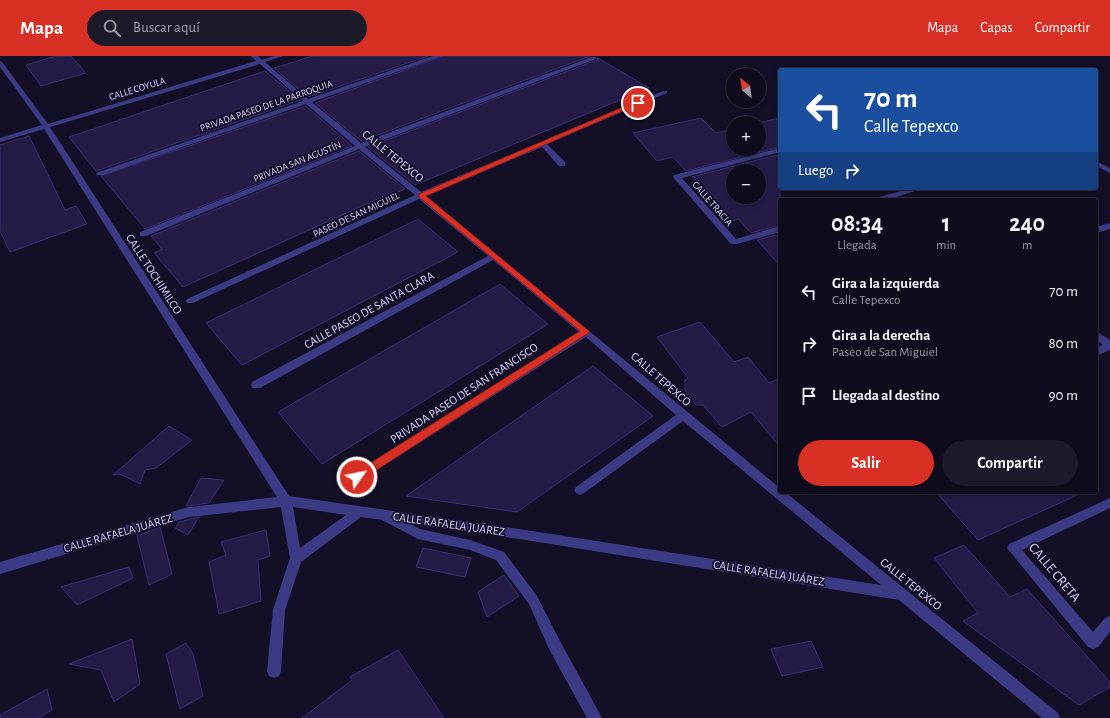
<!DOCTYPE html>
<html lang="es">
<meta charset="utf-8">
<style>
body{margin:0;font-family:"Alegreya Sans",sans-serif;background:#1c1929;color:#f1f3f6;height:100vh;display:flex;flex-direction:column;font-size:15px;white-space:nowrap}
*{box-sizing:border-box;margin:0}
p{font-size:13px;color:#9b9ba3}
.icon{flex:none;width:22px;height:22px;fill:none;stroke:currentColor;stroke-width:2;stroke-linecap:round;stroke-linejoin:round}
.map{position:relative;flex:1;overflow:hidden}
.sheet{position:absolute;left:778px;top:142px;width:320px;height:296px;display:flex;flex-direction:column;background:#0e0b1c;border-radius:4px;box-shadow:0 2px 6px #0003,0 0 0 1px #2e2b3b}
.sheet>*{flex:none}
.banner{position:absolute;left:778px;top:12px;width:320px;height:122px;border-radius:4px;box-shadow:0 2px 6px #0003,0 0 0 1px #2e2b3b;background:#1a4fa0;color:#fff;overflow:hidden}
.needle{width:26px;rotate:331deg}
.fabs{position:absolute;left:726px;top:12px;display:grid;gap:8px}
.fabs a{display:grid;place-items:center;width:40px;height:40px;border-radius:50%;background:#0e0b1c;box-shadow:0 2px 6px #0003,0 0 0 1px #2e2b3b;font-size:20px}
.pin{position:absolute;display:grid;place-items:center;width:34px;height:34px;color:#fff;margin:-17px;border:2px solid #fff;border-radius:50%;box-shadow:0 1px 4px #0007}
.me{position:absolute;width:44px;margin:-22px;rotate:57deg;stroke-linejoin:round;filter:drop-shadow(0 0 3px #0008)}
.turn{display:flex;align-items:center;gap:14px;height:84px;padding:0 20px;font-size:18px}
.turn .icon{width:52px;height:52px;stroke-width:2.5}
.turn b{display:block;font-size:28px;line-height:34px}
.then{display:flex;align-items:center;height:38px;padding:0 20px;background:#0003;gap:8px;font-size:15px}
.eta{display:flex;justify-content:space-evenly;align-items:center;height:68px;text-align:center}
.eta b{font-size:24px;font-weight:700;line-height:28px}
.primary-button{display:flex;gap:8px;margin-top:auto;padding:8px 20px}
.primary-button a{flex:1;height:46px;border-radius:24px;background:#d93025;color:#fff;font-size:16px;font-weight:700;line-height:46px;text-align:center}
.primary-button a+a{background:#1c1929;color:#f1f3f6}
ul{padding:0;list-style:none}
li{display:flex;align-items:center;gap:12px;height:52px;padding:0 20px}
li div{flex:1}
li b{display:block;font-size:15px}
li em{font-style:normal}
header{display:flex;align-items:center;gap:24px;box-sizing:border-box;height:56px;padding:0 20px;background:#d93025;color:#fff}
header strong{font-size:19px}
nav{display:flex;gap:22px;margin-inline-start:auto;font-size:14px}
.search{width:280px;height:36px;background:#1c1929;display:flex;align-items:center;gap:10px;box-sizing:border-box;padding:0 14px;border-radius:22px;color:#9b9ba3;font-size:15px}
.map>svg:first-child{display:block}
.building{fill:#241b47;stroke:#3b2d73;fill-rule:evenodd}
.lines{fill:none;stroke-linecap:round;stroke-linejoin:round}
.lane{fill:#3d3a85;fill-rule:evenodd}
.street{fill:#3d3a85;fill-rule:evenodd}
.route{fill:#d93025;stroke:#8d1f18}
.labels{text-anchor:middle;stroke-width:3.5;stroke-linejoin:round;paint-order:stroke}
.far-street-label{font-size:10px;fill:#d9d4ff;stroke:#130f26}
.street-label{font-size:12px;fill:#d9d4ff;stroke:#130f26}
.near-street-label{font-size:14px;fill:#d9d4ff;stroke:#130f26}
</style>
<header>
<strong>Mapa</strong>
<div class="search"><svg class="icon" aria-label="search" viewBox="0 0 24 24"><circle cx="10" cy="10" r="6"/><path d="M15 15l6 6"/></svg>Buscar aquí</div>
<nav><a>Mapa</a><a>Capas</a><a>Compartir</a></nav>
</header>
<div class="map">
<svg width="1110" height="662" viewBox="0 0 1110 662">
<rect width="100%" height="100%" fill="#130f26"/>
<path class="building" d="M56,0H71L86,17L41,30L26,9Z
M313,0H428L308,41L274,12Z
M443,0H590L361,85L315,47Z
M598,2L649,32L415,129L368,91L597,4Z
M265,15L300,44L96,115L69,81Z
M306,50L352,90L145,173L101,120Z
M701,62L716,77L733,73V93H759V67L780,62V91L686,115L673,101L657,105L633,77Z
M29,80L65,154L76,150L87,168L10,196L0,175V89Z
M359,95L405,133L394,138L393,136L183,231L154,197L162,193L151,180Z
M780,98V169L751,177L738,163L732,165L692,121ZM733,115H759V141H733Z
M418,163L458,196L242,309L206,267Z
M780,178V210L757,184Z
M500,228L548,268L322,408L278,356Z
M700,266L734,306L748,301L769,327L780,322V391L751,356L722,371L703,349H696L685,334V324L688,322L657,281Z
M593,310L653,360L517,456L406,440Z
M169,370L192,384L156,412L145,414L140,428L120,418L113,419Z
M201,422L224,424L209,447L186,450Z
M936,436H1084L978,484Z
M199,461L188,479L175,472L179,466Z
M160,471L172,518L149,529L137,480Z
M266,474L270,500L258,504L261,545L219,558L209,506L226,499L221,486Z
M964,489L1010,541L1027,533L1110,626V631L1079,649L963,565L978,557L934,502Z
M423,492L471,502L465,521L416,511Z
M129,511L133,522L77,549L61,531Z
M504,519L519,540L487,561L478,536Z
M132,583L140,628L114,646L101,614L69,608Z
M811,585L823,611L782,620L771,593Z
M186,587L193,598L203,640L180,653L166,598Z
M398,594L444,662H302L352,624L350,621Z
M47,633L52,654L39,662H0V659Z"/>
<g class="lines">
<path class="lane" d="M386,455L420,473L470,484L504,496L537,540L560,585L602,662H587L550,595L529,548L496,504L470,494L418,483L382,464L380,460L382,456Z"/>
<path class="street" d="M251,0H258L262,4L274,0H283L265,6L308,43L433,0H442L312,46L361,87L592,1H596V3L365,91L421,136L663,35H667V37L547,88L565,106V110H559L542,91L425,140L780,432V436H785L1058,657L1060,662H1042L899,544L519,483L361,461L301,506L285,554L281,615L279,620L274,622L269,620L267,615L273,554L290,502L281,451L189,461L0,518V506L189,451L277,441L44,73L0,86V82L42,69L0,11V5L2,6L48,68L256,5ZM260,8L303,45L96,117L97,119H103L306,48L355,90L140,176V180H146L359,93L415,139L187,243L186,245L187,247H193L419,143L488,200L252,326L251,329L252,332H260L493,204L579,276L353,418L351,421L353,424L357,426L361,424L586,281L676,359L576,431L574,434L576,437L580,439L584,437L683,365L881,529L519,473L289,440L50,71ZM293,451L346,459L300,492Z
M780,92V96L682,122L736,183L780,170V176L737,188H731L673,121L674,119Z
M1096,105L1110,112V117L1096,110Z
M912,132H924L887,144H875L876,142Z
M1110,167V173L1096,177V171Z
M1096,275L1110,284V294L1096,300V292L1103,289L1096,283Z
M1110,442V452L1022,494L1093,576L1105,562L1110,560V576L1098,591L1093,593L1088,591L1007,492L1009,488Z"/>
</g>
<path class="route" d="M635,46L641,47L426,140L590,276L361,424L357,425L353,424L352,421L353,418L580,275L419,141V138Z"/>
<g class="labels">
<g class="far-street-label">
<text transform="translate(137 32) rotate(-17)" y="4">CALLE COYULA</text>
<text transform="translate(266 49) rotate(-19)" y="4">PRIVADA PASEO DE LA PARROQUIA</text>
<text transform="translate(297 105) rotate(-22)" y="4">PRIVADA SAN AGUSTÍN</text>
<text transform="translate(713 147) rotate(49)" y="4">CALLE TRACIA</text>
<text transform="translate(356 158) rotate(-25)" y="4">PASEO DE SAN MIGUIEL</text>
</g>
<g class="street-label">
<text transform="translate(393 100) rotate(39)" y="4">CALLE TEPEXCO</text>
<text transform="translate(154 218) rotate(57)" y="4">CALLE TOCHIMILCO</text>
<text transform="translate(369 254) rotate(-29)" y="4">CALLE PASEO DE SANTA CLARA</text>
<text transform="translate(661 323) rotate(41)" y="4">CALLE TEPEXCO</text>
<text transform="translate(464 337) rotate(-33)" y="4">PRIVADA PASEO DE SAN FRANCISCO</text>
<text transform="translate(449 468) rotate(8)" y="4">CALLE RAFAELA JUÁREZ</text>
<text transform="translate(118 477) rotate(-16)" y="4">CALLE RAFAELA JUÁREZ</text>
<text transform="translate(769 517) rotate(9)" y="4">CALLE RAFAELA JUÁREZ</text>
<text transform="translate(911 528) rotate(39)" y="4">CALLE TEPEXCO</text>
</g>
<g class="near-street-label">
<text transform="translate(1055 516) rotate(50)" y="5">CALLE CRETA</text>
</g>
</g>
</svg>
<div class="fabs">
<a><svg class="needle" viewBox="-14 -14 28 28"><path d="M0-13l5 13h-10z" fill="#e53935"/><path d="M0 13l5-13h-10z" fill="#9b9ba3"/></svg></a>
<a>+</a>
<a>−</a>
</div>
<div class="pin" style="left:638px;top:47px;background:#d93025"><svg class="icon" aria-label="arrive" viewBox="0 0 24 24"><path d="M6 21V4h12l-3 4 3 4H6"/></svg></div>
<svg class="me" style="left:357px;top:421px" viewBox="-20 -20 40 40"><circle r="17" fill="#d93025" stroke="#fff" stroke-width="3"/><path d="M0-11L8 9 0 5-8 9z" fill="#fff"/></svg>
<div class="banner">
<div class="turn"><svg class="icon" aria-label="left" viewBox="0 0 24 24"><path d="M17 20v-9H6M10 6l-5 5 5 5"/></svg><div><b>70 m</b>Calle Tepexco</div></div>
<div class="then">Luego<svg class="icon" aria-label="right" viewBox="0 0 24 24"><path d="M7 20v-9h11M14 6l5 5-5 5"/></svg></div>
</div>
<section class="sheet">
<div class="eta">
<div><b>08:34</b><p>Llegada</p></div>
<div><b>1</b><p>min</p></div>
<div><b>240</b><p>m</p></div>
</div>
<ul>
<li><svg class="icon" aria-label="left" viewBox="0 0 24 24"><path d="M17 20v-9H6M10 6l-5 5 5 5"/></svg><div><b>Gira a la izquierda</b><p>Calle Tepexco</p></div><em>70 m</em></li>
<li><svg class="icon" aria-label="right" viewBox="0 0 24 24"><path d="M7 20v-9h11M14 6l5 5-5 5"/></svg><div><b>Gira a la derecha</b><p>Paseo de San Miguiel</p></div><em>80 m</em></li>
<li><svg class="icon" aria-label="arrive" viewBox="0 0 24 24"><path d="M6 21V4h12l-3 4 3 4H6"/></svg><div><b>Llegada al destino</b></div><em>90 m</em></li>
</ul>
<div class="primary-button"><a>Salir</a><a>Compartir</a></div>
</section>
</div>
